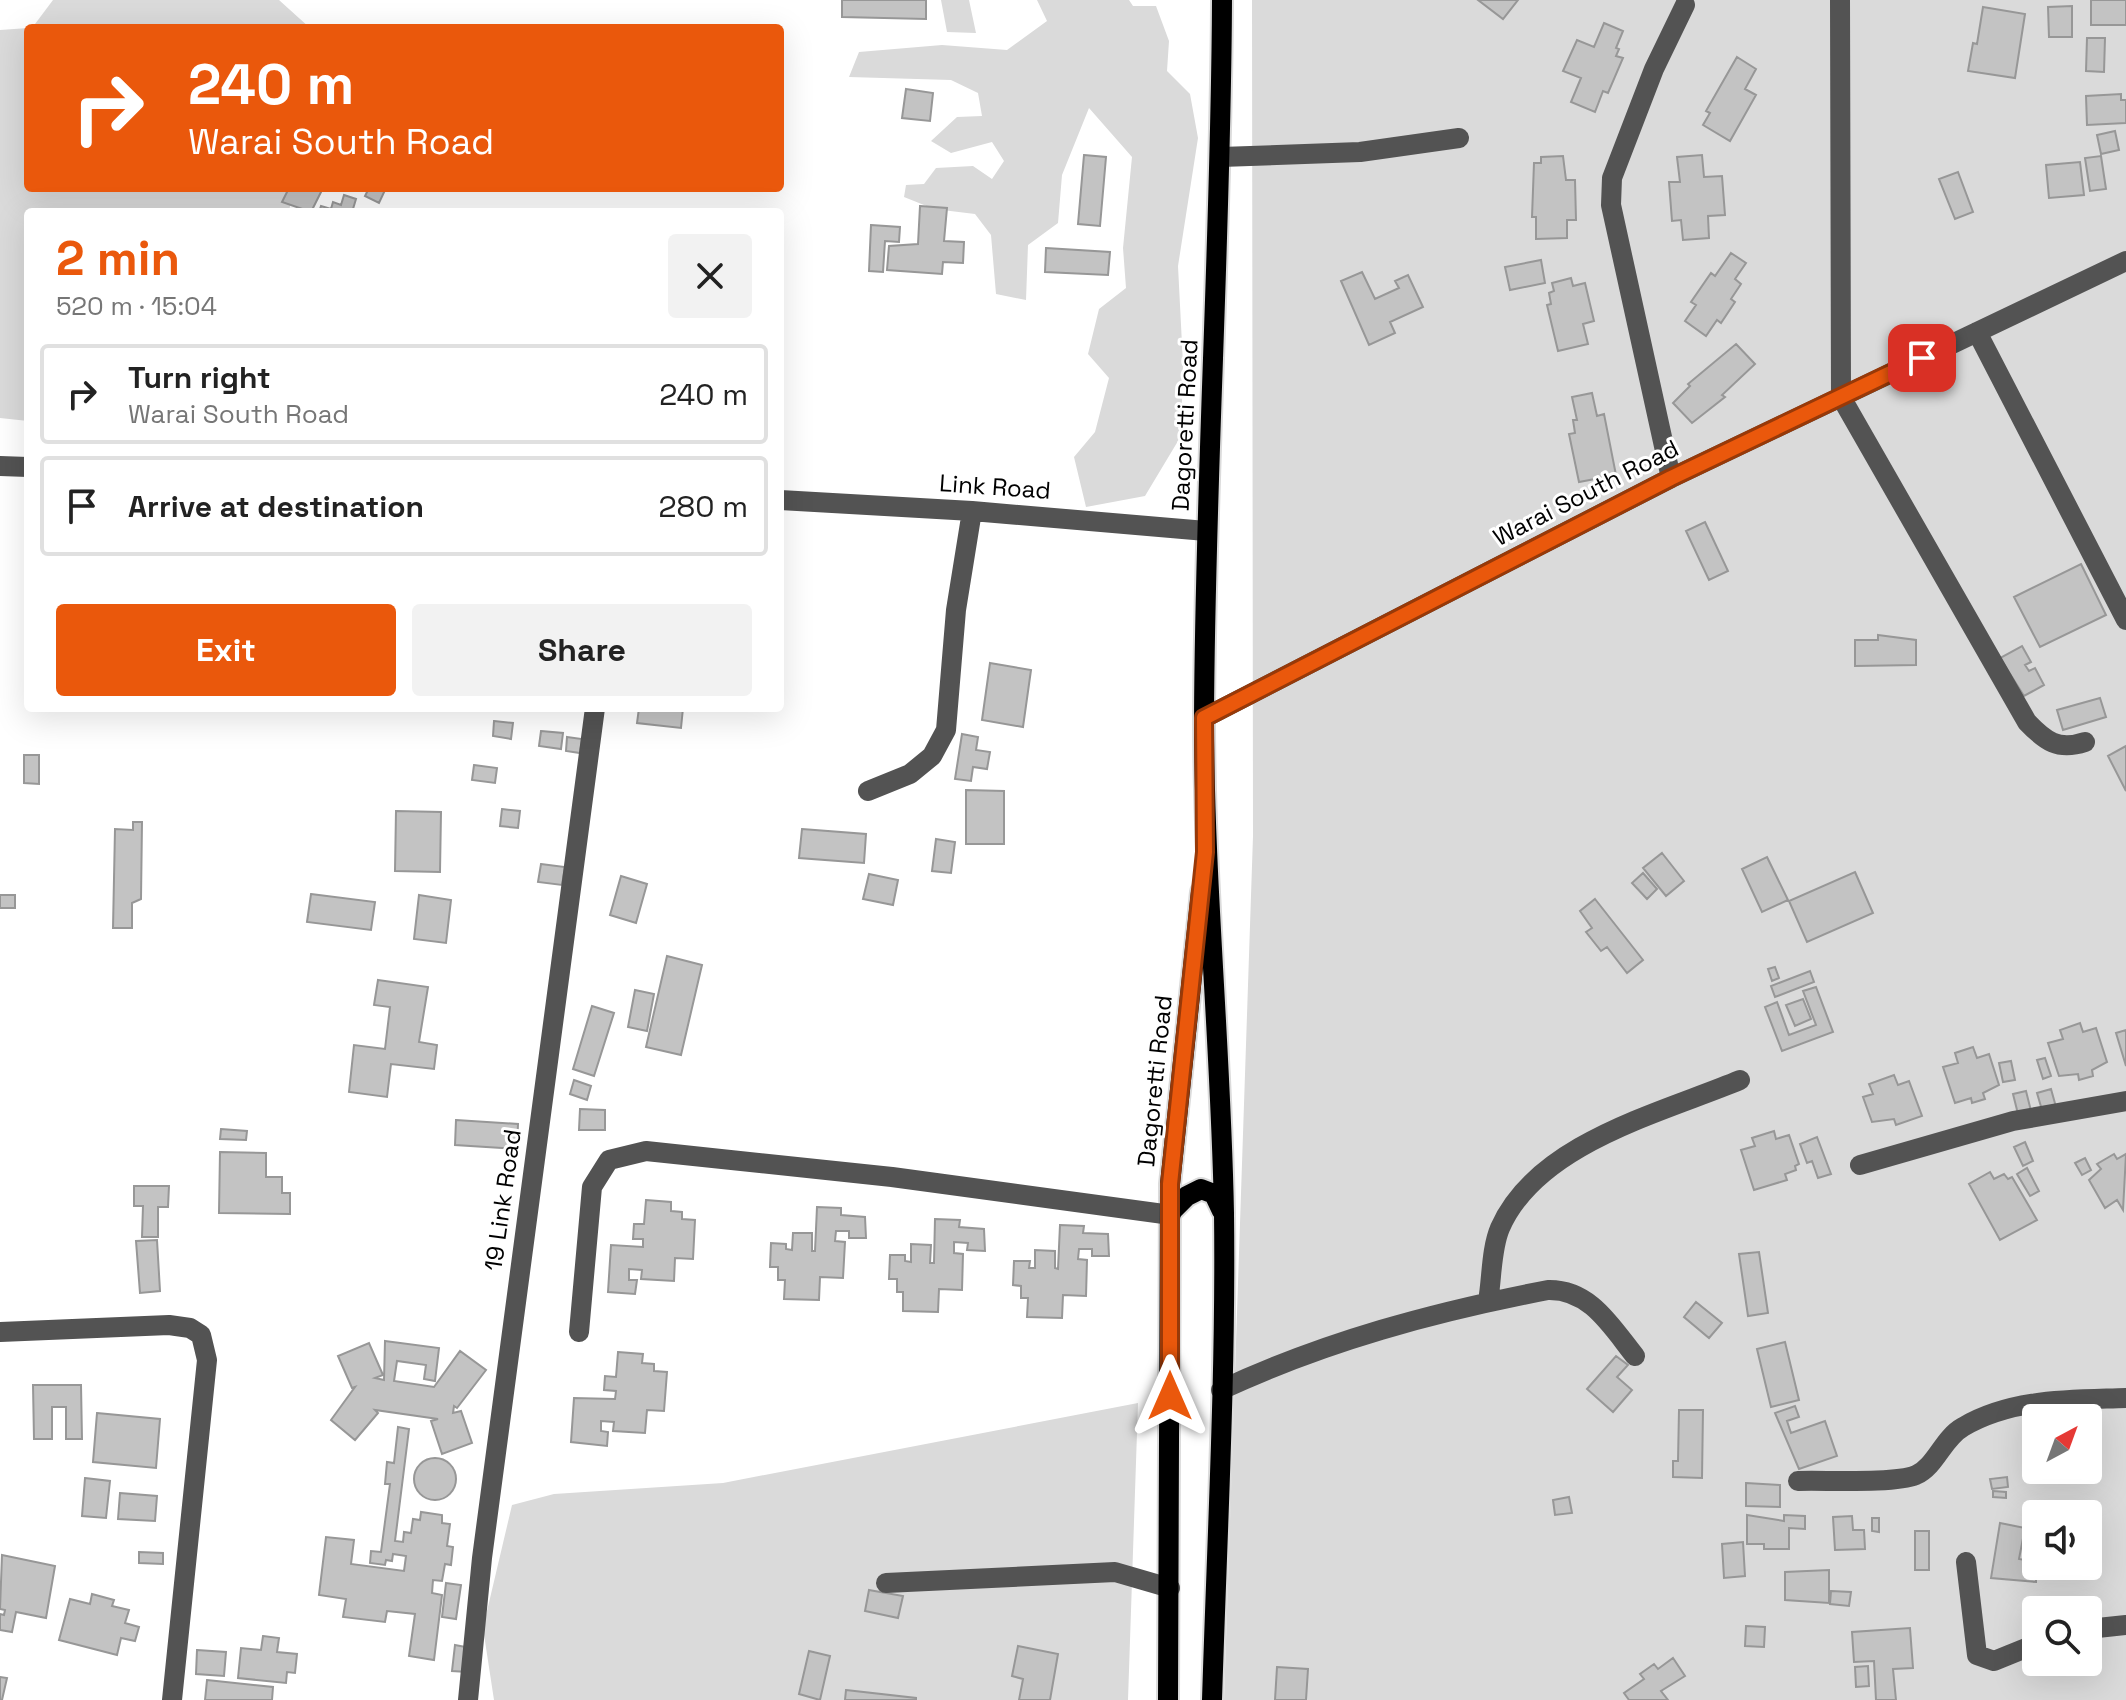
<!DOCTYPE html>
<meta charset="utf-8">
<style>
body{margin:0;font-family:"Space Grotesk",sans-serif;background:#f2f2f2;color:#222;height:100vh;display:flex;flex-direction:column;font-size:30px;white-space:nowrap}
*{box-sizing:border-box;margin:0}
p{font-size:26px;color:#767676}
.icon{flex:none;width:44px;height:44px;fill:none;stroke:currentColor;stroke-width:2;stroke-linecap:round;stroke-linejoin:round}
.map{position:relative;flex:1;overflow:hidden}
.details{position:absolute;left:24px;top:208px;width:760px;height:504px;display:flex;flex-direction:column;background:#fff;border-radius:8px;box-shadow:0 8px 32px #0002}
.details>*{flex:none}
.hud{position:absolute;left:24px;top:24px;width:760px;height:168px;border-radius:8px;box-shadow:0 8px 32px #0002;background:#ea580c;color:#fff;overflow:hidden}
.needle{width:52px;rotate:41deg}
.buttons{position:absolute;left:2022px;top:1404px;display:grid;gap:16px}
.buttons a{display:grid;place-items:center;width:80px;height:80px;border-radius:8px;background:#fff;box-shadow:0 8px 32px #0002;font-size:40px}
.pin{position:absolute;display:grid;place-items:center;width:68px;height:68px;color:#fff;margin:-34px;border-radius:16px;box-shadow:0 4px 12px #0006}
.me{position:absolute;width:88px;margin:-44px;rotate:0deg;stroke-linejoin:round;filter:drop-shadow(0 0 6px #0008)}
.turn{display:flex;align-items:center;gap:28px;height:168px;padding:0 32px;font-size:36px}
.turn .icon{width:104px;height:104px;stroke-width:2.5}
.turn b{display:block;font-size:56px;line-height:68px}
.round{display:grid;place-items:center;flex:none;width:84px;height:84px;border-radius:8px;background:#f2f2f2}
.head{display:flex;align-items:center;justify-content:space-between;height:136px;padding:0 32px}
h1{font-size:48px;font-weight:600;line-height:60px;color:#ea580c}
.action{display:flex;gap:16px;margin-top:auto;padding:16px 32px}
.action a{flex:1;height:92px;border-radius:8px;background:#ea580c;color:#fff;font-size:32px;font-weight:600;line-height:92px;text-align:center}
.action a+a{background:#f2f2f2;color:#222}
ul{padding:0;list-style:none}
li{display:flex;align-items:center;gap:24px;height:100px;margin:0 16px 12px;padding:0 16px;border:4px solid #e0e0e0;border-radius:8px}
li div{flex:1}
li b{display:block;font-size:30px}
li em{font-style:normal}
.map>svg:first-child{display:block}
.green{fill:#dadada;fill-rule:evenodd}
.building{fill:#c3c3c3;stroke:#979797;stroke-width:2}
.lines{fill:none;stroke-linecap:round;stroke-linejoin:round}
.major-casing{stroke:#dbdbdb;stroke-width:24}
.minor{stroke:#535353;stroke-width:20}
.major{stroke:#000;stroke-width:20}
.route-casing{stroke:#983908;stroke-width:20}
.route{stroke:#ea580c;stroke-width:14}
.labels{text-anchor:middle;stroke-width:6;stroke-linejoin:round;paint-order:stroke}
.street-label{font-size:24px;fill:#000;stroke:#fff}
</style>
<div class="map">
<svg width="2126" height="1700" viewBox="0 0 2126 1700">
<rect width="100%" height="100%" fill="#fff"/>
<path class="green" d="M53,0H279L310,28H32Z
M941,0H969L976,33L947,32Z
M1037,0H1129L1133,6H1156L1169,41L1167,71L1190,94L1198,138L1178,266L1183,364L1181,436L1145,496L1086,507L1074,457L1095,432L1109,378L1088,354L1099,309L1126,288L1123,248L1132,157L1089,108L1062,175L1058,223L1028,245L1026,300L996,294L991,235L975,214L934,209L904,197L906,185L924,184L936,168L973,166L992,179L1004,161L992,142L951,153L931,141L957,117L982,116L978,93L951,80L849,77L859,52L942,45L1007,50L1047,21Z
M1252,0H2126V1700H1224L1253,836ZM2036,1418H2088V1470H2036ZM2036,1514H2088V1566H2036ZM2036,1610H2088V1662H2036Z
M28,28V188H293L289,212H28V421L0,418V30Z
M1138,1403L1128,1700H494L483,1628L512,1505L554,1494L723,1483Z"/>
<path class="building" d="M842,0H926V19L842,17Z
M1478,0H1518L1503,19Z
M2091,0H2126V25H2091Z
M2072,6V37H2049L2048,7Z
M1983,7L2025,14L2015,78L1968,71L1973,43L1977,44Z
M1604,23L1623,31L1616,48L1619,49L1616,56L1623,58L1608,93L1603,91L1595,112L1571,102L1581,78L1563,71L1577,40L1594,47Z
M2087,38H2105L2104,72L2086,71Z
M1737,57L1756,69L1745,89L1756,95L1730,141L1703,125L1710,113L1706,111Z
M906,89L933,93L930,121L902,118Z
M2121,94V100H2126V123L2087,125L2086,96Z
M2115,131L2119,150L2101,154L2097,135Z
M1084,155L1106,157L1100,226L1078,224Z
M1702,155L1704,177L1722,176L1725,215L1708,216L1709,238L1683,240L1681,220L1672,221L1669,182H1680L1677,157Z
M1563,156L1566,180H1575L1576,220H1567V238L1536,239V217H1532L1534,163H1541V157Z
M2101,156L2106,189L2090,191L2085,158Z
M2080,162L2084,195L2049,198L2046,165Z
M1958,172L1973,212L1955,219L1939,179Z
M289,188L298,189L323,188L311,212L282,202Z
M369,188H386L379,203L365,196Z
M344,195L356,199L353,209L361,212H319L321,206L331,209L333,202L341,205Z
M920,206L947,208L944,241L964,242L963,263L943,262L942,274L887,270L889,246L918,244Z
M871,225L900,227L899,242L885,241L883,272L869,271Z
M1046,248L1110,252L1108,275L1045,272Z
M1731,253L1746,263L1735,279L1741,284L1731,299L1735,302L1721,323L1717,320L1706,336L1685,321L1696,305L1691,302L1711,273L1715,276Z
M1541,260L1545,283L1510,290L1505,267Z
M1362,272L1375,299L1399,288L1395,281L1408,275L1423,307L1390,322L1395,333L1369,345L1341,281Z
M1571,278L1573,286L1585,283L1594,321L1583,324L1588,344L1558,351L1547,305L1551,304L1549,293L1554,291L1552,283Z
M1736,344L1755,364L1722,395L1725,397L1692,423L1673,403L1690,386L1688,384Z
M1592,393L1597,416L1604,414L1616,475L1579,482L1569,434L1575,433L1573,420H1577L1572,397Z
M1705,522L1728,571L1709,580L1686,531Z
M2081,564L2106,615L2040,647L2014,597Z
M1878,635L1916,640V665L1855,666V640H1878Z
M2022,646L2031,662L2025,665L2029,671L2035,668L2044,685L2024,696L2000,658Z
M990,663L1031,670L1023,727L982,720Z
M2100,698L2106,717L2063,730L2057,710Z
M639,708H683L681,728L637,723Z
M494,721L513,723L511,739L493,736Z
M541,731L563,733L561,749L539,746Z
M962,734L978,737L976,750L990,752L987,769L973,767L971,781L955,779Z
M567,737L582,739L580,753L566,751Z
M2126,746V791L2108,756Z
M24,755H39V784L24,783Z
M474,765L497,768L495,783L472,780Z
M966,790L1004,791V844H966Z
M502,809L520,811L518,828L500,826Z
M396,811L441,812L440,872L395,871Z
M133,822H142L141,899L132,903V928H113L115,829L133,830Z
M802,829L866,834L864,863L799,858Z
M936,839L955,842L951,873L932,871Z
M1662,853L1684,881L1666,896L1643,868Z
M1767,857L1788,900L1762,912L1742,869Z
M541,864L565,867L562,885L538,882Z
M1855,872L1873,913L1807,942L1789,901Z
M1643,873L1657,889L1647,899L1632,883Z
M869,874L898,880L893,905L863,899Z
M621,876L647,884L636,923L610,915Z
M311,894L375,902L371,930L307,922Z
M0,895H15V908H0Z
M419,895L451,900L446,943L414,939Z
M1595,899L1643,960L1627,973L1607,947L1601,951L1586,932L1592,928L1580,911Z
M667,956L702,965L681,1055L646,1047Z
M1775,967L1779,978L1772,981L1768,969Z
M1810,971L1814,982L1775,997L1771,986Z
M378,980L428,987L419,1042L437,1045L434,1069L391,1064L387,1097L349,1092L354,1045L385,1049L390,1007L374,1005Z
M1816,987L1833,1032L1782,1051L1765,1007L1777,1002L1789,1035L1816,1025L1803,991Z
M635,990L654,994L647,1031L628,1027Z
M1803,999L1811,1019L1795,1026L1786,1005Z
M592,1006L614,1013L594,1076L573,1069Z
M2080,1023L2083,1032L2096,1028L2107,1062L2092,1070L2093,1076L2079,1080L2078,1074L2059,1076L2048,1043L2063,1039L2060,1030Z
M2126,1030V1066L2116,1033Z
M1973,1047L1977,1058L1989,1054L1999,1085L1983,1093L1985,1099L1972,1103L1971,1098L1955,1103L1943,1067L1958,1063L1955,1053Z
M2045,1058L2051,1076L2043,1079L2037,1060Z
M2011,1061L2015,1080L2003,1082L1999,1063Z
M1894,1075L1898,1085L1909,1081L1922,1116L1896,1125L1894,1119L1872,1122L1863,1097L1873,1094L1869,1084Z
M574,1080L591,1086L587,1100L570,1094Z
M2051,1089L2056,1107L2042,1110L2037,1093Z
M2026,1091L2031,1111L2018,1114L2013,1094Z
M580,1109L605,1110V1130H579Z
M456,1120L518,1124L517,1149L455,1145Z
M221,1129L247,1131L246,1140L220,1139Z
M1774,1131L1776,1139L1789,1135L1799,1164L1795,1166L1796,1170L1785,1174L1787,1180L1754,1190L1741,1150L1755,1146L1752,1138Z
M1817,1137L1831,1174L1818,1178L1812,1161L1807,1163L1800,1144Z
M2025,1142L2033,1161L2023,1166L2014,1147Z
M220,1152L266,1153V1177H282V1193H290V1214L219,1213Z
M2114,1154L2117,1159L2126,1154L2123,1210L2117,1200L2105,1208L2089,1180L2101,1169L2097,1164Z
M2085,1158L2091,1170L2082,1175L2075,1163Z
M2027,1168L2039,1191L2030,1196L2017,1174Z
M1990,1172L1994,1179L2004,1174L2008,1179L2012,1177L2037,1220L2000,1240L1969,1184Z
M134,1186H169L168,1207H158V1237H142L143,1206H134Z
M646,1200L671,1202V1211L682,1212V1219L695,1220L693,1259L675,1258L674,1281L641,1279L642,1270L629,1269V1280H637L635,1294L608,1292L611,1245L643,1247V1239H633L634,1224H644Z
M817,1207L841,1208V1215L865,1217L866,1238H849V1231H836L835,1241L845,1242L843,1278L820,1277L819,1300L784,1299L785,1280H778V1267H770L771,1243L786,1244V1249L792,1250L793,1233H812V1251H815Z
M935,1219L960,1220L959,1227L984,1229L985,1251L967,1250L968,1243L954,1242V1253L963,1254L962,1290L939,1289L938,1312L903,1311V1292H897V1279H889L890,1255H905V1261L911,1262V1244L931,1245L930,1263H934Z
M1060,1225L1084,1226L1083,1233L1108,1234L1109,1256H1092V1249H1079L1078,1259L1087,1260L1086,1296L1063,1295L1062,1318L1027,1317L1028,1298H1021V1286L1013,1285L1014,1261H1030L1029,1268H1035V1250L1055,1251V1268L1058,1269Z
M157,1240L160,1291L140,1293L136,1241Z
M1759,1252L1768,1313L1748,1316L1739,1254Z
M1696,1302L1722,1323L1709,1338L1684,1317Z
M385,1341L439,1348L435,1381L424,1379L426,1365L397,1361L394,1381L434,1387L460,1351L486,1370L457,1408L454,1406L453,1413L461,1411L472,1443L442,1454L431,1421L438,1419L375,1410L378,1413L355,1440L331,1420L355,1387L352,1388L338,1356L369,1343L383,1375L375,1378L384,1380Z
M1785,1342L1799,1400L1771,1407L1757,1349Z
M618,1352L643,1354L642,1363L654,1364V1371L667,1372L664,1411L647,1410L645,1433L613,1431L614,1422L601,1421V1431L608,1432L607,1446L571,1442L574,1398L615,1399L616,1391L604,1390L605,1376L616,1377Z
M1616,1356L1628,1365L1617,1377L1632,1390L1613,1412L1587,1389Z
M33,1385H81L82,1439H66V1407H52V1439H34Z
M1795,1406L1799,1417L1787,1421L1791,1433L1825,1421L1837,1456L1799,1469L1775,1413Z
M1679,1410H1703L1702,1478L1673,1477V1461H1678Z
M97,1413L160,1419L156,1468L93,1462Z
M398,1427L409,1429L395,1541L403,1542L404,1532L411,1533L413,1519L420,1520L421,1512L442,1515V1523L450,1524L447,1546L453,1547L451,1565L445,1564L442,1581L433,1580L432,1593L442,1595L434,1660L409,1656L415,1614L387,1611L385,1622L343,1617L346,1599L319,1595L326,1537L354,1540L351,1564L404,1571L406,1556L393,1554L392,1561L386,1560L385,1565L370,1563L371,1551L381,1552L390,1484H385L387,1462L394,1463Z
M414 1479a21 21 0 1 1 42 0a21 21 0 1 1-42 0Z
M2007,1477L2008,1487L1992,1489L1990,1479Z
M85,1478L110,1481L106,1518L82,1516Z
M1746,1483L1780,1485V1507L1746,1506Z
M1993,1491L2006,1492V1498L1993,1497Z
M120,1493L157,1496L155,1521L118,1519Z
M1569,1497L1572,1513L1555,1515L1553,1500Z
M1747,1515L1784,1521V1515L1805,1516V1529L1789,1528V1549H1764V1544H1747Z
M1852,1516L1853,1530H1864L1865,1549L1835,1550L1833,1517Z
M1872,1518H1879V1532L1872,1531Z
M2000,1523L2025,1528L2019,1559L2036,1562V1582L1991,1578Z
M1915,1531H1929V1570H1915Z
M1743,1542L1745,1576L1724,1578L1722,1544Z
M139,1552L163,1553V1564L139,1563Z
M2,1555L55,1566L46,1618L16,1612L12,1632L0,1630V1614L4,1615L5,1610L0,1609Z
M1829,1570V1603L1785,1600V1572Z
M446,1583L461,1585L456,1619L442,1617Z
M869,1590L903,1596L898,1618L865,1611Z
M1831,1591L1851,1592L1849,1606L1830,1604Z
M92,1594L114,1600L112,1606L129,1610L125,1623L139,1627L135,1641L121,1638L117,1655L59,1640L70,1599L90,1604Z
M1746,1626L1765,1627L1764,1647L1745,1646Z
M1910,1628L1913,1668L1893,1669L1896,1700H1876L1874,1661L1854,1662L1852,1632Z
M263,1636L279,1638L277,1652L297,1654L295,1673L287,1672L286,1683L238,1678L241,1648L261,1650Z
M455,1645L471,1648L467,1672L452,1671Z
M1018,1646L1058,1654L1050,1700H1019L1023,1679L1012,1676Z
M197,1650L226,1652L224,1676L196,1674Z
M809,1651L830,1656L820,1700L799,1694Z
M1673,1658L1685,1676L1661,1691L1668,1700H1629L1624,1693L1644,1679L1640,1674L1654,1664L1658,1669Z
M1868,1666L1869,1686L1856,1687L1855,1667Z
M1277,1667L1308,1669L1306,1700H1275Z
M0,1677L7,1678L2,1700H0Z
M207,1680L273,1687L272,1700H205Z
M846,1690L916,1698V1700H845Z"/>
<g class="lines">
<defs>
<path id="major" d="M1171,1212L1187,1196L1201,1189L1214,1194L1222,1211
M1168,1700L1170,1184L1201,892
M1212,1700C1217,1538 1226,1375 1224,1213C1221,1047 1204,883 1204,718C1205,478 1221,239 1222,0"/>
</defs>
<use href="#major" class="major-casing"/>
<path class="minor" d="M1840,0L1841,397L2027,722C2045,741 2058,751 2085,742
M1221,157L1360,152L1459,138
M1977,332L2126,620
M0,466L28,467
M1671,478L1611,205L1612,178L1654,69L1685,5
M780,500L972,511L1206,531
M1204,718L1671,478L2126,261
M868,791L910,774L932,756L946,730L956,610L972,511
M1860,1165L2013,1121L2126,1101
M1488,1301C1492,1279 1491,1249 1500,1228C1537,1143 1661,1113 1740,1080
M0,1332L169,1325L190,1328L201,1335L207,1360L172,1700
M579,1332L592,1187L609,1160L646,1151L892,1177L1171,1215
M1221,1390C1326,1341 1434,1312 1548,1290C1590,1289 1611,1326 1635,1356
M1798,1481C1825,1480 1894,1484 1916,1475C1936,1466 1943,1438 1963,1427C2012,1398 2071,1400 2126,1398
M1966,1562L1977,1655L1994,1661L2036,1644
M886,1583L1115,1572L1170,1588
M2088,1629L2126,1625
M468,1700L482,1558L595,708"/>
<use href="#major" class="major"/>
</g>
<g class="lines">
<defs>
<path id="route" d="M1170,1396V1184L1205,852L1204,718L1671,478L1922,358"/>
</defs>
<use href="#route" class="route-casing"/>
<use href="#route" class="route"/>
</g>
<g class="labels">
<g class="street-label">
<text transform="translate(1185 425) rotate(-87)" y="8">Dagoretti Road</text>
<text transform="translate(995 487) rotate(4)" y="8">Link Road</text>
<text transform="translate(1586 493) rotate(-27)" y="8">Warai South Road</text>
<text transform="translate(1155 1081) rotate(-84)" y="8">Dagoretti Road</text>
<text transform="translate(503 1200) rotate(-82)" y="8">19 Link Road</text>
</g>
</g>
</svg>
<div class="buttons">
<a><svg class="needle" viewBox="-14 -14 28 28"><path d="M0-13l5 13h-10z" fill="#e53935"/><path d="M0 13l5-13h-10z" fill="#767676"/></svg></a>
<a><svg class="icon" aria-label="sound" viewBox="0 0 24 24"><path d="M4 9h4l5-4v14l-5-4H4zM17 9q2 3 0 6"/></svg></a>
<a><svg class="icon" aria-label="search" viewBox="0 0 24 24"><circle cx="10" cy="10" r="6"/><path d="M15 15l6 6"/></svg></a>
</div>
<div class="pin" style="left:1922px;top:358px;background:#d93025"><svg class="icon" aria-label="arrive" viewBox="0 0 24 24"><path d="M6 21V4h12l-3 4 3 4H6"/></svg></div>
<svg class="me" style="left:1170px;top:1396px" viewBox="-20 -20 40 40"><path d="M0-17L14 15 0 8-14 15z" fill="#ea580c" stroke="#fff" stroke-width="4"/></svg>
<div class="hud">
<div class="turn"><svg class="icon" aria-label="right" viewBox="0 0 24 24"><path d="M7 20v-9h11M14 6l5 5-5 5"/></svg><div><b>240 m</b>Warai South Road</div></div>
</div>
<section class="details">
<div class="head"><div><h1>2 min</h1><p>520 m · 15:04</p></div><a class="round"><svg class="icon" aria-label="close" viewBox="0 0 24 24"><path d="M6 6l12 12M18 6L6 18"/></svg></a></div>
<ul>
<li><svg class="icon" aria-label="right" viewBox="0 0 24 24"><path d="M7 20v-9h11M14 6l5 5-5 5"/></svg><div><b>Turn right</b><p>Warai South Road</p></div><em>240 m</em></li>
<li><svg class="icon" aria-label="arrive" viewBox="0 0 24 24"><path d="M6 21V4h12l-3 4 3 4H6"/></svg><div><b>Arrive at destination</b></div><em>280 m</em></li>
</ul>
<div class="action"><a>Exit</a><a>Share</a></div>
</section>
</div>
